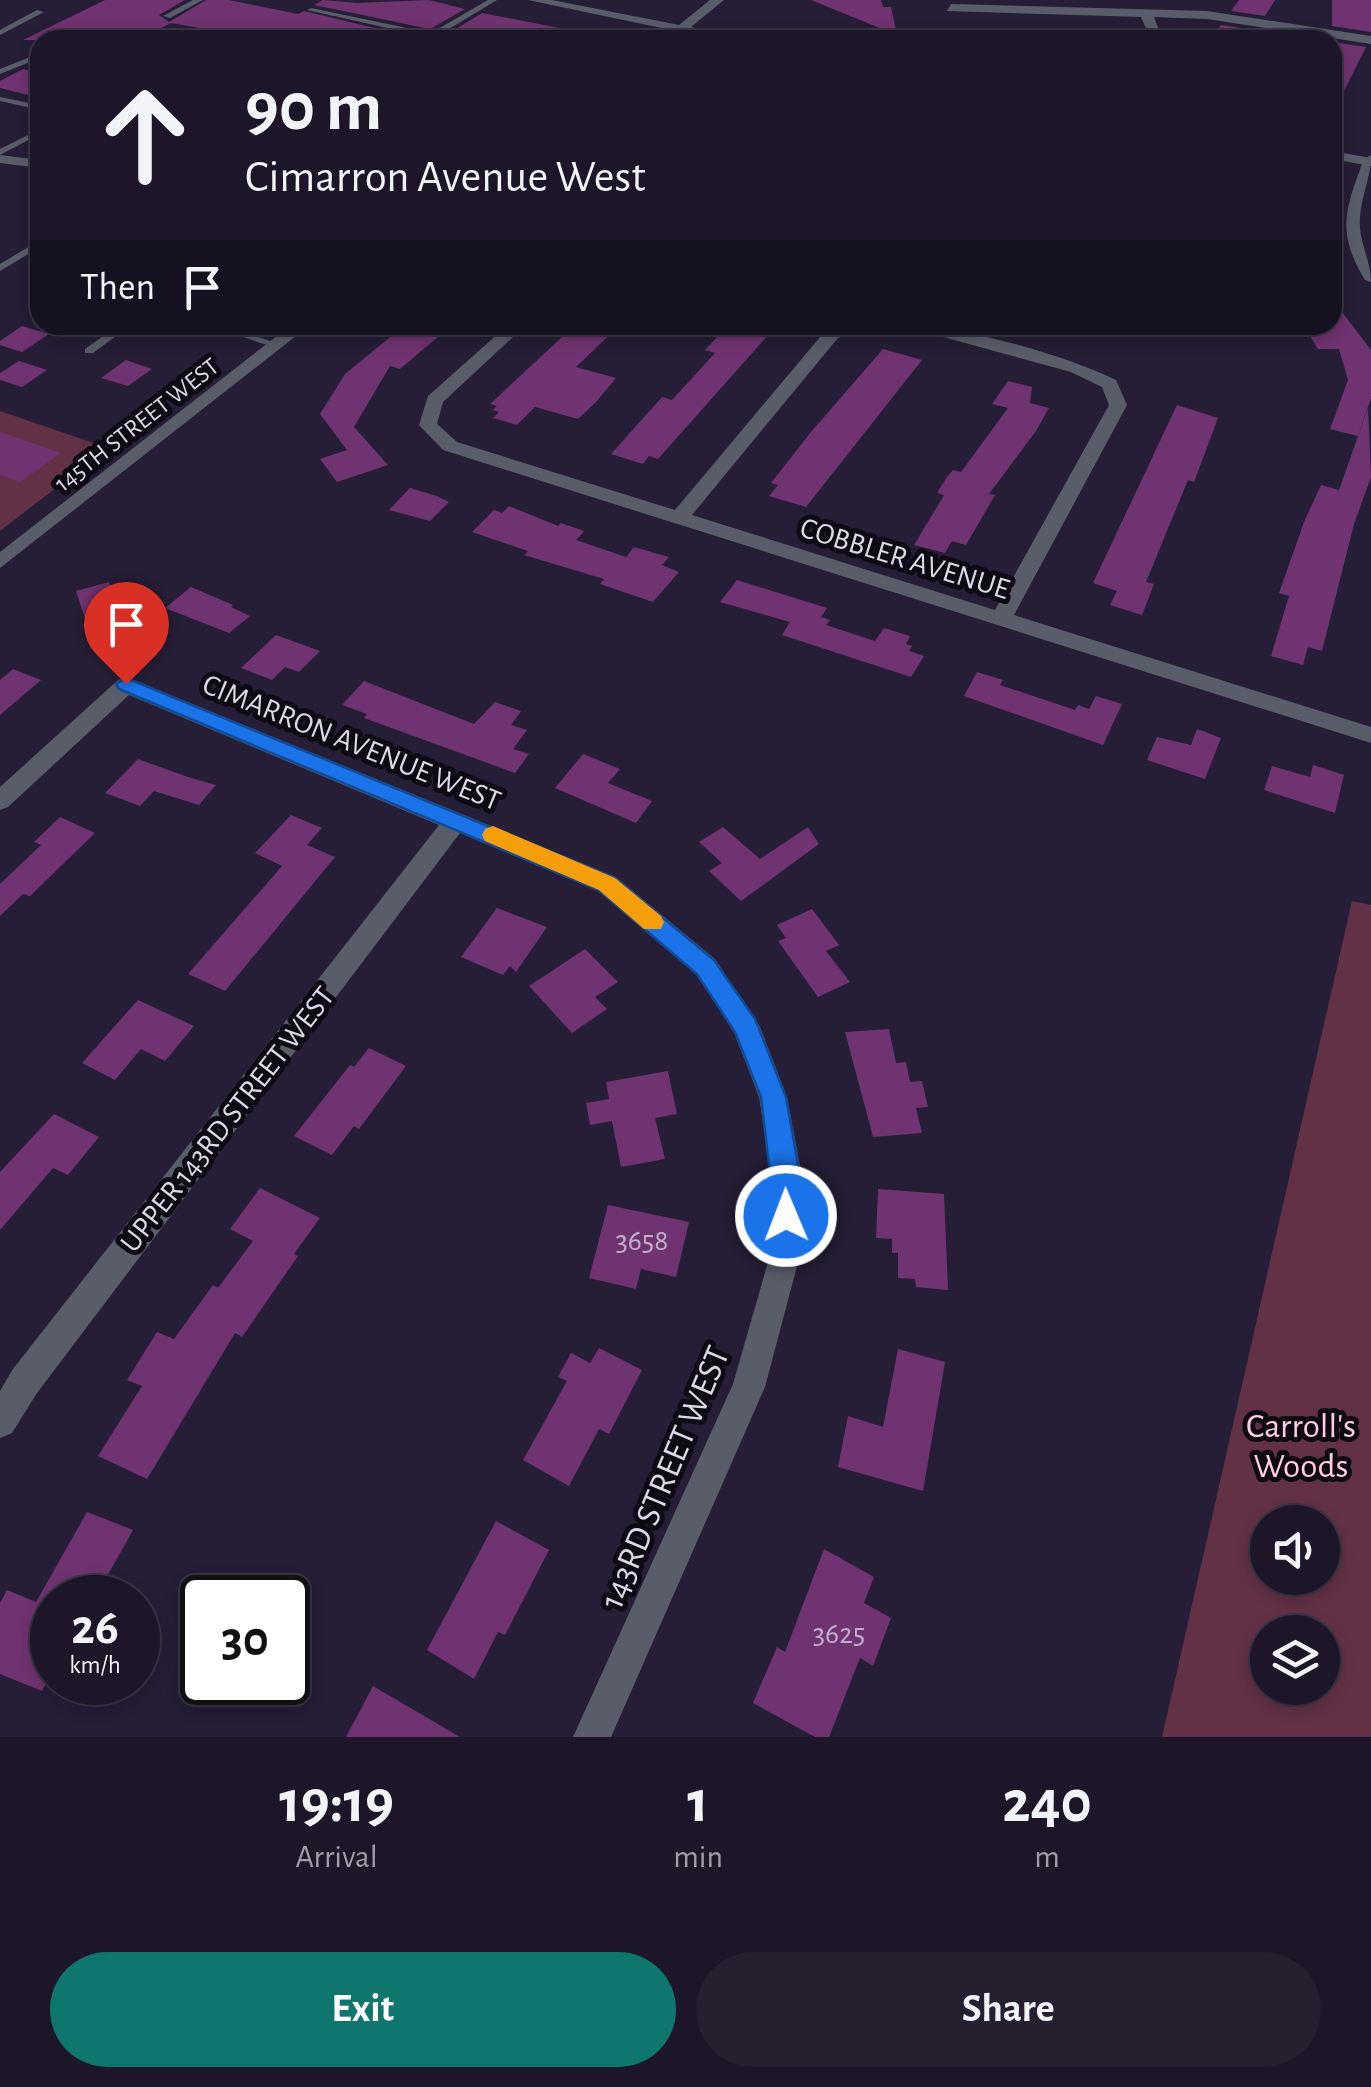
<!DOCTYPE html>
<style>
body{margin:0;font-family:"Alegreya Sans",sans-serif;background:#251f30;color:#f1f3f6;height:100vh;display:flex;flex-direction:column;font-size:38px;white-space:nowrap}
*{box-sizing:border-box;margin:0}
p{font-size:32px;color:#a09fa8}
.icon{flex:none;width:55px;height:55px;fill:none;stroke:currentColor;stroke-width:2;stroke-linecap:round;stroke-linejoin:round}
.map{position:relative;height:1737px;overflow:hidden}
.panel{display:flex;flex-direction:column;background:#1c1628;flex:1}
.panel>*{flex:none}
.banner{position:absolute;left:30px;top:30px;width:1312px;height:305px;border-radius:30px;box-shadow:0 5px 15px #0003,0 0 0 2px #3a3545;background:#1c1628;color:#f1f3f6;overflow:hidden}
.buttons{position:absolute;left:1250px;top:1505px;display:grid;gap:20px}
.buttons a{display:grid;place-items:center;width:90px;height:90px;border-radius:50%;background:#1c1628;box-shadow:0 5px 15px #0003,0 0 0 2px #3a3545;font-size:50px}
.speed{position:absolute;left:30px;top:1575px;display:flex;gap:20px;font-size:50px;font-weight:700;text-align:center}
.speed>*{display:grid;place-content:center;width:130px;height:130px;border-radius:50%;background:#1c1628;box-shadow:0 5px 15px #0003,0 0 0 2px #3a3545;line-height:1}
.speed small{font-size:25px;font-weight:400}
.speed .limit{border:5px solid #111;border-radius:15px;background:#fff;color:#111}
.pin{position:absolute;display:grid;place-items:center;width:85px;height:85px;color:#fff;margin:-102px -42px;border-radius:50% 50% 50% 0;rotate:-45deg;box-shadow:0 0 10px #0007}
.pin .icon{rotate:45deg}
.me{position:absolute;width:110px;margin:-55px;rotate:359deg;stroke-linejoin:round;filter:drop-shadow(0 0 8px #0008)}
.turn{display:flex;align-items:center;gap:35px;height:210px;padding:0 50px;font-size:45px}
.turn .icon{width:130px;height:130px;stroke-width:2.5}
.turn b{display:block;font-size:70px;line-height:85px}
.then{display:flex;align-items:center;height:95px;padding:0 50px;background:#0003;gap:20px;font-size:38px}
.eta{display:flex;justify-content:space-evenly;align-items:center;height:170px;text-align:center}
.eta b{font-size:60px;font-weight:700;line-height:70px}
.primary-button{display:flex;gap:20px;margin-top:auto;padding:20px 50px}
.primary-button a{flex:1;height:115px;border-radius:60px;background:#0f766e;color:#fff;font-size:40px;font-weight:700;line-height:115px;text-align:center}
.primary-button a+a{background:#251f30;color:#f1f3f6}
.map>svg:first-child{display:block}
.green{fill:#623145;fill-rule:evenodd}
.building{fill:#703371}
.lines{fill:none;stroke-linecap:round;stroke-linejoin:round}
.service{fill:#585d69;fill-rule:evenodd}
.minor{fill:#585d69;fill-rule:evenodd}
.tertiary{fill:#585d69;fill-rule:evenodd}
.route{fill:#1a73e8;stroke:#114b97;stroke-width:2.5}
.slow{fill:#f59e0b}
.labels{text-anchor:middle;stroke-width:10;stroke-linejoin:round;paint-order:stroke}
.far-street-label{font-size:25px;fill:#dcd8e8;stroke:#0d0a14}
.street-label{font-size:30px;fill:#dcd8e8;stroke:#0d0a14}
.near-number-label{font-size:30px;fill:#c1afca}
.near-park-label{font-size:35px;fill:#ffcddf;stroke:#0d0a14}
.near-street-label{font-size:35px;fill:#dcd8e8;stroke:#0d0a14}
</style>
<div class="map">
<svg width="1371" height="1737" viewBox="0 0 1371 1737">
<rect width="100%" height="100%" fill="#251e36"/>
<path class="green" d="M0,411L108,448L0,531Z
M1352,901L1371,905V1737H1162ZM1268,1522H1322V1578H1268ZM1268,1632H1322V1688H1268Z"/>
<path class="building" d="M105,0H185L159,15L169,22L206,0H229L298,14L304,11L424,40H281L231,28L223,32L171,23L138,40H90L85,30L71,34L67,40H23Z
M323,0L357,3L429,0L465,9L430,29L314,5Z
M811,0H881L883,7H891L897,35Z
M1239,0H1275L1265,16L1231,11Z
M1332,0H1371V32L1332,26Z
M482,13L564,29L563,40H461L448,34Z
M1221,25L1256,30L1250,40H1210Z
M1332,42L1366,47L1332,115Z
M23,69L40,73V98L0,88V81Z
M1332,299L1371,350V398L1358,436L1330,429L1348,380L1339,349H1318L1304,326H1332Z
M405,325H441L429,334L439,336L400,369L390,366L354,427L388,465L337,482L320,459L347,450L320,414L345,374Z
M575,325H620L576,367L616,378L596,402L578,419L535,407L517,425L493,418L499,412L493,410L497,406L490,404Z
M728,325H777L658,459L649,456L643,464L611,454L662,397L672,400L715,353L705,350Z
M22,326L49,334L22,352L0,345V341Z
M883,349L922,360L806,507L769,496L778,485L771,483L811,432Z
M126,360L152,369L128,386L101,378Z
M19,361L47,370L22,387L0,380V373Z
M1008,381L1032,387L1030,403L1049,408L1036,431L989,494L995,495L966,545L952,541L945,553L914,545L944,495L937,493L947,477L953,470L961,472L1008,408L992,404Z
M1177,405L1218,418L1194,482L1188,480L1146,582L1154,584L1142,615L1110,605L1117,591L1093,583Z
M1368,408L1371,477L1354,524L1322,651L1308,647L1303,665L1271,656L1289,596L1279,593L1304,522L1321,485L1339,490Z
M0,432L61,453L20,482L0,475Z
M410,488L437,496L449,502L430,521L389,510Z
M509,506L558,526L561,523L584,531L576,540L626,557L634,547L669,557L662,565L679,572L653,602L600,584L604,579L524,555L528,551L472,532L494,510L502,513Z
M737,580L827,608L821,617L830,620L826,625L875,641L884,628L910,636L906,644L912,646L909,651L924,656L911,677L782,635L790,622L720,602Z
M109,582L121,615L87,625L76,591Z
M191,587L233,605L231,607L250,616L229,633L165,608Z
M276,635L320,651L299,672L285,667L272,680L241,668Z
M13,669L41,680L0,715V680Z
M977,672L1003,680L1000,685L1075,710L1078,705L1089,709L1096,696L1122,704L1103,745L964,696Z
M364,681L474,724L495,702L521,711L511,725L527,730L513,749L529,754L515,773L364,718L367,714L342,705Z
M1197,729L1221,738L1205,779L1147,760L1157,737L1191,745Z
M583,754L620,769L608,783L652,801L636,823L555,788Z
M138,759L188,777L216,785L199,805L154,791L140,806L105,793Z
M1313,765L1344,775L1335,813L1264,790L1272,766L1310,777Z
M291,815L322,828L307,845L335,857L225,991L188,974L282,866L255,853Z
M60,817L95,833L30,896L23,894L0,916V884L41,845L34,842Z
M723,827L760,859L808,827L819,844L741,901L709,871L722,863L699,842Z
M497,908L547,927L516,972L510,966L503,975L461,957Z
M812,909L839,945L826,951L850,982L818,997L778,941L786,938L777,925Z
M585,949L618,982L595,997L607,1009L572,1033L529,986Z
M138,1000L194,1026L165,1061L141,1049L115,1080L82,1063Z
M889,1029L896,1063L906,1062L910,1082L922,1081L928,1107L916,1108L922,1133L873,1137L845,1032Z
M369,1048L406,1066L359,1129L354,1126L332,1155L294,1136L350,1065L354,1067Z
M668,1071L677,1114L655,1118L665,1159L621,1167L612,1121L590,1125L586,1103L609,1099L606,1082Z
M54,1114L99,1137L68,1175L53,1168L0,1230V1172Z
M260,1188L320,1218L294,1254L298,1256L242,1337L235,1333L147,1479L98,1456L142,1386L127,1380L157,1332L174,1339L213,1285L218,1288L253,1241L230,1229Z
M878,1189L944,1194L948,1290L916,1287L915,1279L898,1278V1253H892V1239L876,1238Z
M608,1205L689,1222L676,1277L641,1269L636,1289L589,1278Z
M599,1348L642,1370L609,1434L599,1429L569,1486L523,1460L567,1381L558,1377L571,1353L590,1363Z
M898,1349L945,1362L923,1491L838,1467L848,1416L883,1427Z
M87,1512L133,1530L95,1598H52V1672L42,1691L0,1674V1603L7,1590L36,1602Z
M496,1521L549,1550L505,1635L498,1632L474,1679L427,1650Z
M824,1549L874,1577L864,1603L891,1618L873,1666L860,1658L829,1737H815L753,1703L777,1647L785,1652Z
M373,1686L460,1737H346Z"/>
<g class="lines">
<path class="service" d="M193,0H203L170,18L163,16Z
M488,0H497L439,35L457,40L432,38L307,10L311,8L431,33Z
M37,10L44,12L0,35V30Z
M84,34L87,38L71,40L72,38Z
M40,53V58L0,74V69Z
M0,97L39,105L40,107L36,109L0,101Z
M40,129V134L0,155V149Z
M40,240V247L0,271V264Z
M119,325H131L93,353H85V349Z
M207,325H223L282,345L273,347Z"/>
<path class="minor" d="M951,4L1207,11L1371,36V44L1207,19L1154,17L1163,40H1151L1141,17L947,11Z
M0,155L40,160V168L0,163Z
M1371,155C1371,178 1361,196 1360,218C1358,241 1371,260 1371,282L1365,280C1336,232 1345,209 1364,159Z
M508,325H526L443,402L437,424L457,442L675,510L825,331L836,325H856L837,339L692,515L995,610L1109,405L1102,387L1071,372L900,325C960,325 1062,354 1116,380L1127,405L1014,615L1371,727V743L443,450L419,425L428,396Z
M126,677L616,877L715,959L760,1027L787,1097L802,1176L800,1255L765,1387L611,1737H573L733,1384L770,1255L772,1176L759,1097L734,1032L697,975L598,891L460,833L37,1393L12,1433L0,1438V1391L13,1369L439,825L129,695L8,807L0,810V787L118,680Z"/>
<path class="tertiary" d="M528,0H552L679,25L710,0H724L691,27L745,40L683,33L674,38L668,34L671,30Z
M1332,151L1371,158V166L1332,159Z
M291,325H310L0,568V552Z"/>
</g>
<path class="route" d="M126,678L615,878L714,960L755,1019L786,1097L800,1176V1216L796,1225L786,1228L776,1225L761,1097L735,1032L697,974L599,890L119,689L116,684Z"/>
<path class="slow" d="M493,826L615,878L661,916L664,922L661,929H644L599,890L485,841L482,835L485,829Z"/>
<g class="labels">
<g class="far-street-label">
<text transform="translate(136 424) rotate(-38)" y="9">145TH STREET WEST</text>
</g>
<g class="street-label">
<text transform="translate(905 558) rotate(17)" y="10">COBBLER AVENUE</text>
<text transform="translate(352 742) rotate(22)" y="10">CIMARRON AVENUE WEST</text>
<text transform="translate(227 1119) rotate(-52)" y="10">UPPER 143RD STREET WEST</text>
</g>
<g class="near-number-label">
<text x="642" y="1250">3658</text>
<text x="839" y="1643">3625</text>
</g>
<g class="near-park-label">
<text x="1301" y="1437">Carroll's<tspan x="1301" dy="40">Woods</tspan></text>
</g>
<g class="near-street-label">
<text transform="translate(664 1477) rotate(-67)" y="12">143RD STREET WEST</text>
</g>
</g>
</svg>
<div class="buttons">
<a><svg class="icon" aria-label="sound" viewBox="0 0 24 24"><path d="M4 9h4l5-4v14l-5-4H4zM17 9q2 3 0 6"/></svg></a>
<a><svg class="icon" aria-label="layers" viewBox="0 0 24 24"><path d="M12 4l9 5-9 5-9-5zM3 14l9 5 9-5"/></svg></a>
</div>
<div class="speed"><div>26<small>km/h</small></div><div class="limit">30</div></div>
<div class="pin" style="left:126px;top:684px;background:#d93025"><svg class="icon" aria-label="arrive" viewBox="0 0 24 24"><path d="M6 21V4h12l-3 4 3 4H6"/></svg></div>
<svg class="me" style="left:786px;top:1216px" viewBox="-20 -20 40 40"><circle r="17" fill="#1a73e8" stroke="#fff" stroke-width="3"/><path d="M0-11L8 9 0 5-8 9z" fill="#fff"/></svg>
<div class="banner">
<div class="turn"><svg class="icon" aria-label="ahead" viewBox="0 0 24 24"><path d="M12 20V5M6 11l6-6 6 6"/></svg><div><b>90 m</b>Cimarron Avenue West</div></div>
<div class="then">Then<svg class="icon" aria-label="arrive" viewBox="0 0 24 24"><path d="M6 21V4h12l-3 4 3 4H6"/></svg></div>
</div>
</div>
<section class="panel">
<div class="eta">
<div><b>19:19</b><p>Arrival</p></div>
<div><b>1</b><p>min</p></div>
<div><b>240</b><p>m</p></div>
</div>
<div class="primary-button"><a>Exit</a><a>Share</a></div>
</section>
